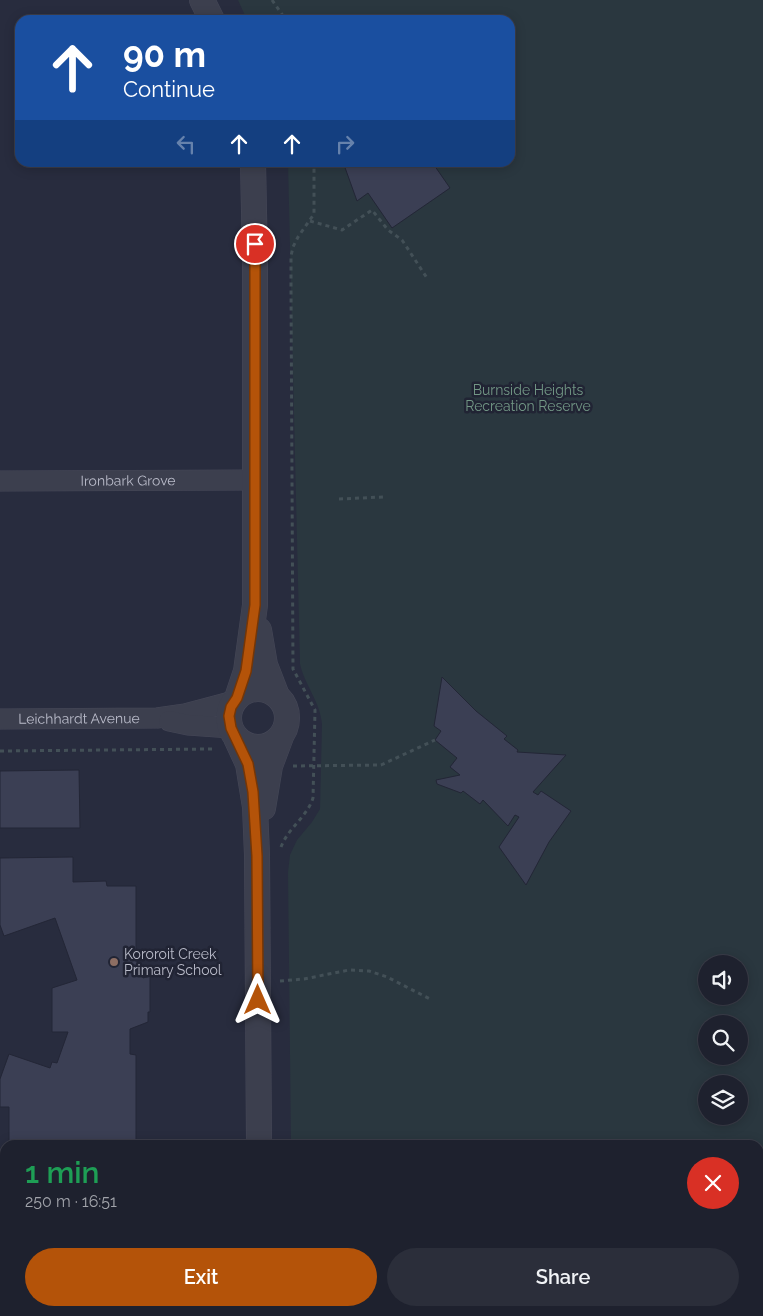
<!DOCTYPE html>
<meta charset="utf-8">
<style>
body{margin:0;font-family:Raleway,sans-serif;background:#2b2e3a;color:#f1f3f6;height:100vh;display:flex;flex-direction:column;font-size:19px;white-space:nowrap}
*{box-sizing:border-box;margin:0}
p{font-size:16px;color:#a1a3aa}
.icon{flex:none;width:28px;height:28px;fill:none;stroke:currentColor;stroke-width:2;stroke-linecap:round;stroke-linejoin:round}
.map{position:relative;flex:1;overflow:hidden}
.drawer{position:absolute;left:0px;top:1140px;width:764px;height:176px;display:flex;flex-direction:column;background:#1e212e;border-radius:15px 15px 0 0;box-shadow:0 2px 12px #0003,0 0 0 1px #3c3e4a}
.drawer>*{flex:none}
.guide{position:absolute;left:15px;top:15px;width:500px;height:152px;border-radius:15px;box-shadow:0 2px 12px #0003,0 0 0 1px #3c3e4a;background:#1a4fa0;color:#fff;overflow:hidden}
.controls{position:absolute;left:698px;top:955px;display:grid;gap:10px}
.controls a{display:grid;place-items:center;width:50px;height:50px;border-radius:50%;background:#1e212e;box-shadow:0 2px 12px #0003,0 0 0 1px #3c3e4a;font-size:25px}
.pin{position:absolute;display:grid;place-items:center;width:42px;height:42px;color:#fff;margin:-21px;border:2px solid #fff;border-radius:50%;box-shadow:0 1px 5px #0007}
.me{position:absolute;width:55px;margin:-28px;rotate:0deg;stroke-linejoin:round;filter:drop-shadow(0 0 4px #0008)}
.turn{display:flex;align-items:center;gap:18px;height:105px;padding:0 25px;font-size:22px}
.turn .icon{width:65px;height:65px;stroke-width:2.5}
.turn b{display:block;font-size:35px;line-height:42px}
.lanes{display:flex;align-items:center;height:48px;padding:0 25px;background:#0003;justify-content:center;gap:25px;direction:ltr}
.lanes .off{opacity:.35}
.round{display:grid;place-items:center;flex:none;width:52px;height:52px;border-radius:26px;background:#2b2e3a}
.head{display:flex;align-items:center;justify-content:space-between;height:85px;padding:0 25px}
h1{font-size:30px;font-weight:600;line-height:38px;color:#1e9e55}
.primary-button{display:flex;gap:10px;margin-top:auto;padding:10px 25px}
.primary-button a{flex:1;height:58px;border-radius:30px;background:#b45309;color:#fff;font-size:20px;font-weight:600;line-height:58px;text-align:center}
.primary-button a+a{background:#2b2e3a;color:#f1f3f6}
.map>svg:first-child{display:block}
.green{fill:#2a373f;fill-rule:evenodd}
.building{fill:#3b3f54;stroke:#232636}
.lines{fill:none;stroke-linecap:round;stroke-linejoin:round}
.minor-casing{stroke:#464858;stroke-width:21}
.tertiary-casing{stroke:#464858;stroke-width:26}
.path{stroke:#435057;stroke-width:3;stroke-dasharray:4 4;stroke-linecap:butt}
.minor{stroke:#3c3f4e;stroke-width:20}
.tertiary{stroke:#3c3f4e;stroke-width:25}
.route-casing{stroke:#753606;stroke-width:12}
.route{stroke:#b45309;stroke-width:9}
.education-dot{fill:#8d6e63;stroke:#212434;stroke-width:2}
.labels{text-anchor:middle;stroke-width:5;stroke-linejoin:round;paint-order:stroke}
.park-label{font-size:14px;fill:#729785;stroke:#212434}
.street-label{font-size:14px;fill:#b9bbc9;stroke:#212434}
.poi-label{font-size:14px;fill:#b9bbc9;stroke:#212434;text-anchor:start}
</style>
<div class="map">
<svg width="763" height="1316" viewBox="0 0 763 1316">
<rect width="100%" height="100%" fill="#282c3e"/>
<path class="green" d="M238,0H763V1316H293V1311H759V1145H291L288,872L290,855L297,840L312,822L320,809L322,724C320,701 305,686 300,664L288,163L510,162V20H247ZM706,964H739V996H706ZM706,1024H739V1056H706ZM706,1084H739V1116H706Z"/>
<path class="building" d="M343,162H432L450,188L392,228L368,193L357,201Z
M442,677L476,711L507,736L504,739L518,750L517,752L566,755L533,792L538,795L541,791L571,811L549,842L526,885L499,847L519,817L515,815L508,826L483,800L480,804L463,791L461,793L437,784L436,780L460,775L450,767L457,758L435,740L441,731L434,726Z
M79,770L80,828H0V771Z
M73,857V882L106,881L107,886H136V959L143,978L150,976V1012H148V1022L130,1029V1054L136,1055V1145H88L90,1140L9,1141V1107H0V1079L9,1054L50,1068L52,1062L57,1063L68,1032H52V988L77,980L55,918L4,936L0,925V858Z
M69,1311H150V1316H68Z"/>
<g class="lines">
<defs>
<g id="minor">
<path id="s1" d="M0,481L255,480"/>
<path id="s2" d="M0,719L157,718L185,714L234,701"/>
<path d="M169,721L188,725L231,728"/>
</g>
<path id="tertiary" d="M202,0L212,20
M259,630L265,665L277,696
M229 718a29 29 0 1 1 58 0a29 29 0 1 1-58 0Z
M237,698L246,671L255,605V260L253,162
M236,738L248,764L255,807L257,855L259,1145
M263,808L270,766L282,734
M259,1311V1316"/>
</defs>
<use href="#minor" class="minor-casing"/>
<use href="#tertiary" class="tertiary-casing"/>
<path class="path" d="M272,0L286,20
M310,221L342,230L372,210L388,230L402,240L427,278
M339,499L383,497
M0,751L212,749
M293,766L381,765L435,740
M281,847C288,828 307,817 313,798L315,710L293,669L291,288V256L293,247L298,237L314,214V162
M280,981L304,979L349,970L369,971L387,977L432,1000
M759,1283L763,1281
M559,1311V1316
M288,1312L403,1311"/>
<use href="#minor" class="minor"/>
<use href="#tertiary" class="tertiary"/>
</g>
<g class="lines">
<defs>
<path id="route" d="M255,244V605L246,671L237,698L231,707L229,716L231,728L248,764L253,792L257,856L258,1000"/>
</defs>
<use href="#route" class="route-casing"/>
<use href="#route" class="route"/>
</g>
<circle class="education-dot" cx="114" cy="962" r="5"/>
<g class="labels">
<g class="park-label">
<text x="528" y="395">Burnside Heights<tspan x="528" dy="16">Recreation Reserve</tspan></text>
</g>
<g class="street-label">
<text dy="5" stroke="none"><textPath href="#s1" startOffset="128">Ironbark Grove</textPath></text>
<text dy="5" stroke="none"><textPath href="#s2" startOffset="79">Leichhardt Avenue</textPath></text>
</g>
<g class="poi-label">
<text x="124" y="959">Kororoit Creek<tspan x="124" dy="16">Primary School</tspan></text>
</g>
</g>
</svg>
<div class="controls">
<a><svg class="icon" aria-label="sound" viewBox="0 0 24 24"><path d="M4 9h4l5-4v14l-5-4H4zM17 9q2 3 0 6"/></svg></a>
<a><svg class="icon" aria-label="search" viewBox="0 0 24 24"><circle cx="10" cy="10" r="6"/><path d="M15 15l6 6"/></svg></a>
<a><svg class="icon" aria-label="layers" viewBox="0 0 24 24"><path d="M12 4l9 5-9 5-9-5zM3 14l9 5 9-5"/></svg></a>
</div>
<div class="pin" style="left:255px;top:244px;background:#d93025"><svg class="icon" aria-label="arrive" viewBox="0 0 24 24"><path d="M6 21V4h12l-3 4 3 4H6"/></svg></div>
<svg class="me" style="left:258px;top:1000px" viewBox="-20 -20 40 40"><path d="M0-17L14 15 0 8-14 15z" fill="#b45309" stroke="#fff" stroke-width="4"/></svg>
<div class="guide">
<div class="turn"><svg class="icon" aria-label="ahead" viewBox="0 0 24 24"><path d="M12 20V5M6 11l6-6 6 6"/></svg><div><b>90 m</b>Continue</div></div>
<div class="lanes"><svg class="icon off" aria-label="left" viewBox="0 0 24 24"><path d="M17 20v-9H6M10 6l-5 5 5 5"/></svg><svg class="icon" aria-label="ahead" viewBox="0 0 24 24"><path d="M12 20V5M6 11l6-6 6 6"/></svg><svg class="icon" aria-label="ahead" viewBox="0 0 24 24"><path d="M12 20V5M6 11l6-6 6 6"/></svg><svg class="icon off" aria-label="right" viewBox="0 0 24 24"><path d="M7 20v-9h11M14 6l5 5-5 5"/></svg></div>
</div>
<section class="drawer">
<div class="head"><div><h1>1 min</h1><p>250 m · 16:51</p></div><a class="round" style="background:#d93025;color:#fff"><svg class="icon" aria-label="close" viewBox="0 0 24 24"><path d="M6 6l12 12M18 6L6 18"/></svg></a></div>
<div class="primary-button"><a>Exit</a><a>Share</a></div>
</section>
</div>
